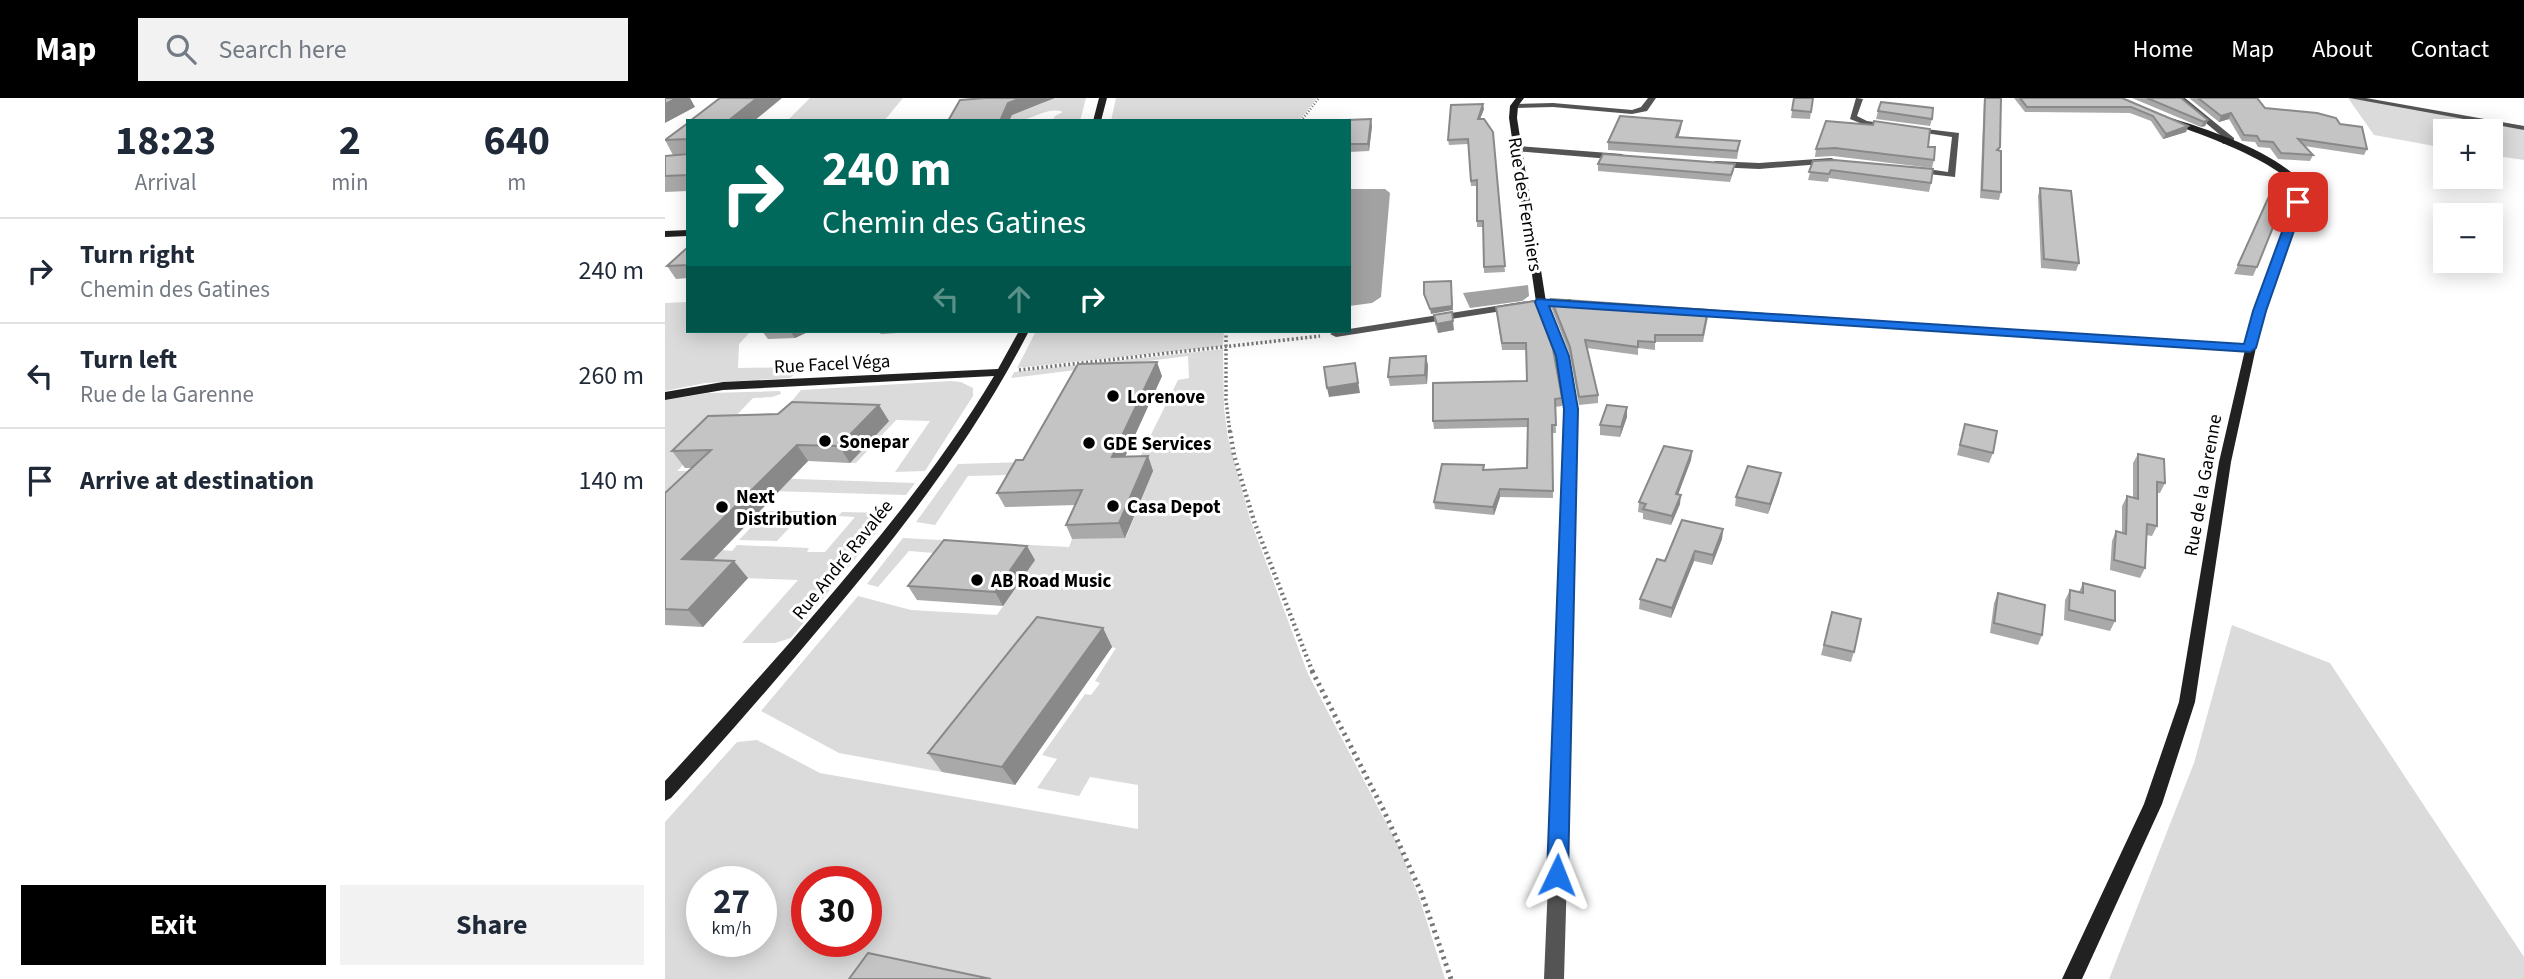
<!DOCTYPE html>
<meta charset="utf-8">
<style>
body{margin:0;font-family:"Source Sans 3",sans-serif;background:#f2f2f3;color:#1f2937;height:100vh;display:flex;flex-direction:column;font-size:26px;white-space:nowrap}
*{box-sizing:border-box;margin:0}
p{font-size:23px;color:#747a83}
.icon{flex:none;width:38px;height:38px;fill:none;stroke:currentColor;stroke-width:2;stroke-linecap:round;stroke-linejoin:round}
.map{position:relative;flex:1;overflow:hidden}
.side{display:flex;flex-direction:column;background:#fff;width:665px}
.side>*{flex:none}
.hud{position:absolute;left:21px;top:21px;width:665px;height:214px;border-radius:0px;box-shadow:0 4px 18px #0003;background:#00695c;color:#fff;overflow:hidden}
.controls{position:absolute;left:1768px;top:21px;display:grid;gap:14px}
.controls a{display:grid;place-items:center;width:70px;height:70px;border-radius:0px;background:#fff;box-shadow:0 4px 18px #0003;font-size:35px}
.speed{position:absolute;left:21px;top:768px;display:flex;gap:14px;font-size:35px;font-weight:700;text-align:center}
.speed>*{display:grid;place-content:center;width:91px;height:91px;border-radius:50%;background:#fff;box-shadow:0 4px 18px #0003;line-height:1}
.speed small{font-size:18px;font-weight:400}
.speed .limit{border:10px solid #d22;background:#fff;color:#111}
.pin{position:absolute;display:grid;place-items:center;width:60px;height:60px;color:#fff;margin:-30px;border-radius:14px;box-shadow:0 4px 10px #0006}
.me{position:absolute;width:77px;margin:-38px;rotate:2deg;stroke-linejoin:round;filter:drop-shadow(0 0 5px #0008)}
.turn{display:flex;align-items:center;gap:24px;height:147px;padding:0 21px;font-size:32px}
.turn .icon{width:91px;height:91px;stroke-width:2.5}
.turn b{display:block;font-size:49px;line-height:60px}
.lanes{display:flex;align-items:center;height:66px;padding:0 21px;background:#0003;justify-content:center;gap:35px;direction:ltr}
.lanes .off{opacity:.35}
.eta{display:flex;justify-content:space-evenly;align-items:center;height:119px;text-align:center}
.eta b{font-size:42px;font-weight:700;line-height:49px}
.button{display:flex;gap:14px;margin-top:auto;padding:14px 21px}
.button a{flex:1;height:80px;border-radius:0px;background:#000;color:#fff;font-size:28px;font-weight:700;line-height:80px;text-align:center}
.button a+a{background:#f2f2f3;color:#1f2937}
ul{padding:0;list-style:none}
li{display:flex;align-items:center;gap:21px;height:105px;padding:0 21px;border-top:2px solid #e0e1e3}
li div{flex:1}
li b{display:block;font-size:26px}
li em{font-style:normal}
header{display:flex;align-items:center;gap:42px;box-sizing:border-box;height:98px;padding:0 35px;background:#000;color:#fff}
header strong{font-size:33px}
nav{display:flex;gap:38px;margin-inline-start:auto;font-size:24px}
.search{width:490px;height:63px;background:#f2f2f3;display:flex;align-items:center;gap:18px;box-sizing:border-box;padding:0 24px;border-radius:0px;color:#747a83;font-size:26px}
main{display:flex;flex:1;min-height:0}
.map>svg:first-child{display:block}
.green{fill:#dbdbdb;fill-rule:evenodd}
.water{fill:#a2a2a2}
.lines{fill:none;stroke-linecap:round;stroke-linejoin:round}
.path-far3{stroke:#767676;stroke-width:2.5;stroke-dasharray:1 2;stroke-linecap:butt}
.path-far2{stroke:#767676;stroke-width:3.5;stroke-dasharray:2 2.5;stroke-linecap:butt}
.path-far1{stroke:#767676;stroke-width:4.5;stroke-dasharray:2 3.5;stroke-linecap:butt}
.path{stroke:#767676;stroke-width:5;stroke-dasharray:2.5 4.5;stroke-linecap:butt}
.street{fill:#545454;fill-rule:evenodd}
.secondary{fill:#212121;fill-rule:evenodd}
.wall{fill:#a9a9a9}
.shaded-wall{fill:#898989}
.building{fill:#c4c4c4;stroke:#898989;stroke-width:2}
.route{fill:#1a73e8;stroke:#114b97;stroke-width:2}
.poi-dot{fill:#000;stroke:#fff;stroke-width:2.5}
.labels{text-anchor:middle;stroke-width:6;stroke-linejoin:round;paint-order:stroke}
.street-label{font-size:19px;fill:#000;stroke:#fff}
.poi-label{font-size:19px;font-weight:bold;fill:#000;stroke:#fff;text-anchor:start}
</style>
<header>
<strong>Map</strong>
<div class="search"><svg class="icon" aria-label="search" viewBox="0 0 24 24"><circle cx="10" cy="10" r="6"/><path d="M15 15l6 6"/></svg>Search here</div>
<nav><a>Home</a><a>Map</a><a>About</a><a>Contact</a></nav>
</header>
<main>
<section class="side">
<div class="eta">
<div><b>18:23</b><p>Arrival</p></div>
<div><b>2</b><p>min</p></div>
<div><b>640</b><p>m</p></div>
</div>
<ul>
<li><svg class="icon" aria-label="right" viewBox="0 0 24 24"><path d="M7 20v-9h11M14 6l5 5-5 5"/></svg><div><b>Turn right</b><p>Chemin des Gatines</p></div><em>240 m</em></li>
<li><svg class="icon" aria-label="left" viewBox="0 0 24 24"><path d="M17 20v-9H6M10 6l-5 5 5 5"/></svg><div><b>Turn left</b><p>Rue de la Garenne</p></div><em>260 m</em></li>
<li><svg class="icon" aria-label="arrive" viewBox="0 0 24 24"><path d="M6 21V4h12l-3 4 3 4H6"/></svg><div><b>Arrive at destination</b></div><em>140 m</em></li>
</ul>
<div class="button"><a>Exit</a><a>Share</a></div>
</section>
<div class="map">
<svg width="1859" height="881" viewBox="0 0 1859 881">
<rect width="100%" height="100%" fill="#fff"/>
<path class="green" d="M145,0H238L219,23H122Z
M382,0H421L415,23H387L390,18L398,14C382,8 369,22 353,22C347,23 338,23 330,23L378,5Z
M451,0H652L634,23H446Z
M1683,0L1859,28V62L1825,57V33H1780V50L1709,37Z
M23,204V233H86L74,246L73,270L137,269L125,280L40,285L0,293V205Z
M371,233H559L558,248L352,270Z
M558,251L559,309L563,340L585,421L643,576L735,751L755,802L780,881H0V724L72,644L92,642L155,675L473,731V687L425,679L414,698L372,690L392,661L377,657L420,596L426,597L435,585L430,583L451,550L382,538L277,674L174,655L96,613L193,498L246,512L332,517L369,463L244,453L213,489L202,486L238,440L404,449L407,441L461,439L488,373L303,378L270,427L251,424L293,366L474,361L513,282L524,280L523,258L346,280L349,274ZM37,784H96V844H37ZM142,784H201V844H142Z
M285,283L296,284L308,290V298L260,373L230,374L265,323L231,322L191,365H185L223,323L101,380L250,385L241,397L35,391L0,424V302L44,295L115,293L116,296L107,299L88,300L25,366H19L12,373L69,372L136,292Z
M102,413H140L112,443L74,442Z
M177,414L221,415L223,420L126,540L110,545H77L133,482L0,477L59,450L58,452L67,453L72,447L144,450L142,454H160L190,419L173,418Z
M1567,527L1665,565L1859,859V881H1444L1529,665Z"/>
<path class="water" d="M684,91H720L725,95L716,199L707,205L684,208Z
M863,187L864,198L857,203L805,210L798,195Z"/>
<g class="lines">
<path class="path-far3" d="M636,23L654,0"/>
<path class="path-far2" d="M561,233V302L565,335
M354,272L655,238"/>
<path class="path-far1" d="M565,333L569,357L589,423L648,575"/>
<path class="path" d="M647,573L719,713L756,794L786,881"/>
<path class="street" d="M983,0H991L982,13L967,16L888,9L849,10L845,8L849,6L888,5L967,12L976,9Z
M1191,0L1198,1L1192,18L1202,23L1229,27V31L1200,27L1185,21Z
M1511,0H1520L1569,40V44L1558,46L1557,44L1560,41Z
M1684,0H1701L1859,28V32Z
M1244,29L1294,35L1290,79L1246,74V70L1249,69L1283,74L1287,39L1247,33H1244Z
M853,48L957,56L961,59L957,62L850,53L849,51Z
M1166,60L1169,61V65L1094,71L1050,69L1046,66L1050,63L1094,65Z
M876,201H905L910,204L905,207H876L671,239L665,236L671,233H684V231Z
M1026,210L1585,247L1591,250L1585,253L1022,215V211Z
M900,562L906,564L908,568L899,881H879L892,568L894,564Z"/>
<path class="secondary" d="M434,0H442L436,23H428Z
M851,0H859L853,8L852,20L881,204L903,258L912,311L908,568L906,572L900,574L894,572L892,568L900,311L891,258L871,204L844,20L845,8Z
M1506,20C1548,33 1607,53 1637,84L1638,104L1599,213L1566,364L1530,604L1497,706L1417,881H1397L1479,706L1514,604L1554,364L1589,213L1628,104L1629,85C1591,55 1547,41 1503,24L1502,22Z
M23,132V138L0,139V133Z
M354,233H364C310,338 239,430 163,520C112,581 60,641 6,700L0,703V683C52,627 103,570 153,512C217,437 279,362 329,278L58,292L0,302V294L58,284L333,271Z"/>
</g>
<path class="wall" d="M1129,0H1148L1145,21L1126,20Z
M1319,0H1336L1334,53L1336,94L1334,102L1315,100Z
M1349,0H1457L1523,28L1521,34L1498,41L1486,23L1465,15L1360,14Z
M1467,0H1516L1543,22L1540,28L1536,29Z
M1524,0H1592L1600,10L1675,26L1702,51L1699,57L1639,48L1648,57L1645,63L1613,61L1605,50L1593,49L1590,44L1577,43L1564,21L1554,24Z
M819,11L815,21L828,34L840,174L819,175L818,129H812V88H806L803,46L784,47L783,42Z
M1213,13L1267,21L1265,28L1211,21Z
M684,23L707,28L704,53L684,54Z
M1017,23L1016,30L1013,39L1075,43L1072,61L943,52V44Z
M23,25V93L0,94V58L8,57L0,42Z
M1263,49L1269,62L1267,70L1168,58L1150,59L1151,51Z
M1148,63L1266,85L1264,94L1164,80L1163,84L1143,82Z
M933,66L1069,72L1065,84L933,73Z
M1375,90L1414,165L1411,173L1376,170L1373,98Z
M1605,96L1592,169L1588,178L1569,176Z
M23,149V180L11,181L2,168Z
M886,201L1043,212V219L1038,244H990V252L973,250V257L922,250L933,297V305L914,307L905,257L886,209Z
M870,203L897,300V308L890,309L891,335H888V400L835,399L829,417L770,411L769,404L819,372L862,370L863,329L769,331L768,323L862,283L861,252H837L831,209Z
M769,217L789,232L773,235L770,226Z
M97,233H145L130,240L103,241Z
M213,233H266L216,236Z
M761,258L763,268L762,286L725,288L723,279Z
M497,278L460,359L483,358L488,373L460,440L407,441L401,427L410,407L340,409L332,395L358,362Z
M962,309V319L955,339L935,337V327Z
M113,316L224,323L185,365L143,363L47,463L83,480L38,529L0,527V395L27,370H20L7,353Z
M1300,326L1328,355L1324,365L1292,357Z
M1027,353L1026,362L1013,396L1015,406L1006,427L978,421V415L973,414L974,404Z
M1473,356L1500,385L1495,395H1492V428L1487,438L1481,437L1480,470L1475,480L1445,472L1447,443L1451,433L1457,435V408L1462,398L1468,400V365Z
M1116,375L1114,385L1103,416L1070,408L1071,399Z
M1058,431L1057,441L1047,467L1029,463L1006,520L974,511L975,501L1000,463Z
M370,462L338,508L252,502L243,488Z
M1418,485L1450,523L1445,533L1399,522L1400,502L1405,492L1414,494Z
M1333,495L1377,537L1373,547L1325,535L1329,505Z
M1167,514L1189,554L1186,564L1156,557Z
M438,530L447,549L350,687L277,674L263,655Z"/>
<path class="shaded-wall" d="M12,0H25L30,9L0,25V6Z
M92,0H117L89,23H63Z
M357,0H390L347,17L344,23H335L343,5Z
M818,6L819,11L813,26V21Z
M1566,15L1564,21L1554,24L1556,18Z
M706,21L707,28L704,53L703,46Z
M1543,22L1540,28L1536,29L1539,24Z
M1017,23L1016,30L1011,47V39Z
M1523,28L1521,34L1498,41L1501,36Z
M786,183L788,212L766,216L765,211Z
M787,214L789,232L773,235L772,226Z
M125,233H145L130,240Z
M761,258L763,268L762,286L760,277Z
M492,264L497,278L453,374L447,359Z
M690,265L695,295L664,299L662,290Z
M214,307L224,323L185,365L174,348Z
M962,309V319L955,339L956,329Z
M132,347L143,363L32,478L17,461Z
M1027,353L1026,362L1010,405L1011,396Z
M483,358L488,373L460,440L454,425Z
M1116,375L1114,385L1103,416L1105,406Z
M835,391V399L829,417L828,409Z
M1016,397L1015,406L1006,427L1007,418Z
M1058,431L1057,441L1047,467L1048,457Z
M362,448L370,462L338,508L330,494Z
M1030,453L1029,463L1006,520L1007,510Z
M69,463L83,480L38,529L23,512Z
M438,530L447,549L350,687L337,669Z"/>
<path class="building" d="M0,0H12L0,6Z
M55,0H92L63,23H25Z
M320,0H357L343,5L335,23H283L295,2Z
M1129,0H1148L1146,14L1127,12Z
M1320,0H1336L1335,49L1332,52L1336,53V94L1317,92Z
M1355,0H1457L1523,28L1501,36L1488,18L1466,9H1362Z
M1482,0H1516L1543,22L1539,24Z
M1533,0H1592L1600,10L1652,15L1671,20L1675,26L1697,29L1702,51L1633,41L1648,57L1616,55L1608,44L1595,43L1592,38L1579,37L1566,15L1556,18Z
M1216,4L1268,10L1267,21L1213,13Z
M818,6L813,21H819L828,34L840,168L819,169L818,123H812V82L806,83L803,41L783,42L786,7Z
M955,18L1017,23L1011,39L1075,43L1072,53L943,44Z
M706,21L703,46H684V23H682V22Z
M1161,23L1208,27L1209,23L1265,31L1263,49H1270L1269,62L1170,50L1151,51Z
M23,25V41L0,42Z
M23,56V77L0,78V58Z
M938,56L1070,66L1066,77L933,66Z
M1169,62L1268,71L1266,85L1166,72L1164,76L1144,74L1148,63Z
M1375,90L1406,93L1414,165L1379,161Z
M1605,96L1619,102L1592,169L1573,167Z
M23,149V167L2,168Z
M786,183L787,208L765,211L759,196V184Z
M886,201L1043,212L1038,237H990V244L973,243V249L920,242L933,297L914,299L905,249Z
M870,203L888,251L897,300L890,301L891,327H887L888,393L835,391L828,409L769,404L777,366L819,367L818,372L862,370L863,321L768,323V285L862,283L861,245H837L831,209Z
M787,214L788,223L772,226L769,217Z
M761,258L760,277L723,279L725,260Z
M492,264L447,359L483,358L454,425L401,427L417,392L332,395L351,362H358L413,266Z
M690,265L693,285L662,290L659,269Z
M127,304L214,307L174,348L132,347L17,461L69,463L23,512L0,511V395L46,352L7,353L43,318L113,316Z
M942,307L962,309L956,329L935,327Z
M1300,326L1332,333L1328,355L1295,347Z
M999,348L1027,353L1011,396L1016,397L1007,418L978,411L981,406L974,404Z
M1473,356L1499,361L1500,385L1492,384V428L1482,426L1480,470L1449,462L1451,433L1461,436L1462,398L1473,401Z
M1083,368L1116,375L1105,406L1071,399Z
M1017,422L1058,431L1048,457L1030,453L1007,510L975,501L992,461L1000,463Z
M279,442L362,448L330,494L243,488Z
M1418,485L1450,493V523L1404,512L1405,492L1418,495Z
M1333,495L1380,507L1377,537L1329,525Z
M1167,514L1196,521L1189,554L1159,547Z
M372,519L438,530L337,669L263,655Z
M203,855L326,881H184Z"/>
<path class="route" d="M1633,101L1639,104L1601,213L1591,250L1585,254L884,208L904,258L913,311L903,777L900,784L892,787L885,784L882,777L899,311L891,258L870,204L872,201L1579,246L1588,213L1628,104Z"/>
<g class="poi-dot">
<circle cx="448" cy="298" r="7"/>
<circle cx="160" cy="343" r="7"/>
<circle cx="424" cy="345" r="7"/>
<circle cx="448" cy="408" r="7"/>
<circle cx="57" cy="409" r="7"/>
<circle cx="312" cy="482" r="7"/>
</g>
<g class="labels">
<g class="street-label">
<text transform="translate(861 106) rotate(81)" y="7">Rue des Fermiers</text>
<text transform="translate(167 265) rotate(-3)" y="7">Rue Facel Véga</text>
<text transform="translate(1537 387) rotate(-80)" y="7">Rue de la Garenne</text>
<text transform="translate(177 461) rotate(-51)" y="7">Rue André Ravalée</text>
</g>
<g class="poi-label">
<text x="462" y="305">Lorenove</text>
<text x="174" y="350">Sonepar</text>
<text x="438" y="352">GDE Services</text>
<text x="71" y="405">Next<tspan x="71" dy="22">Distribution</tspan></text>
<text x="462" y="415">Casa Depot</text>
<text x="326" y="489">AB Road Music</text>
</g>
</g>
</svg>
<div class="controls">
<a>+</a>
<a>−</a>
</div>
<div class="speed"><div>27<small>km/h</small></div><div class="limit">30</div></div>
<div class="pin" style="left:1633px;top:104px;background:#d93025"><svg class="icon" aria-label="arrive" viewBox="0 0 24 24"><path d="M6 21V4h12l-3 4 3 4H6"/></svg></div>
<svg class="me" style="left:892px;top:777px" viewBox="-20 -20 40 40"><path d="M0-17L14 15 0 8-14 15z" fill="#1a73e8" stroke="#fff" stroke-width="4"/></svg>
<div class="hud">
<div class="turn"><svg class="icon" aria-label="right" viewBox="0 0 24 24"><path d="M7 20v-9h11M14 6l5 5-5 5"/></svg><div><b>240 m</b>Chemin des Gatines</div></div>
<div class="lanes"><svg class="icon off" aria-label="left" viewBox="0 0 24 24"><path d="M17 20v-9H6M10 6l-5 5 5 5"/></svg><svg class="icon off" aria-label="ahead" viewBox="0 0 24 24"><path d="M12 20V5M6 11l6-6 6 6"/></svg><svg class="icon" aria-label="right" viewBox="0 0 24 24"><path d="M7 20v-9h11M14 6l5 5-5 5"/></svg></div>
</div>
</div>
</main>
